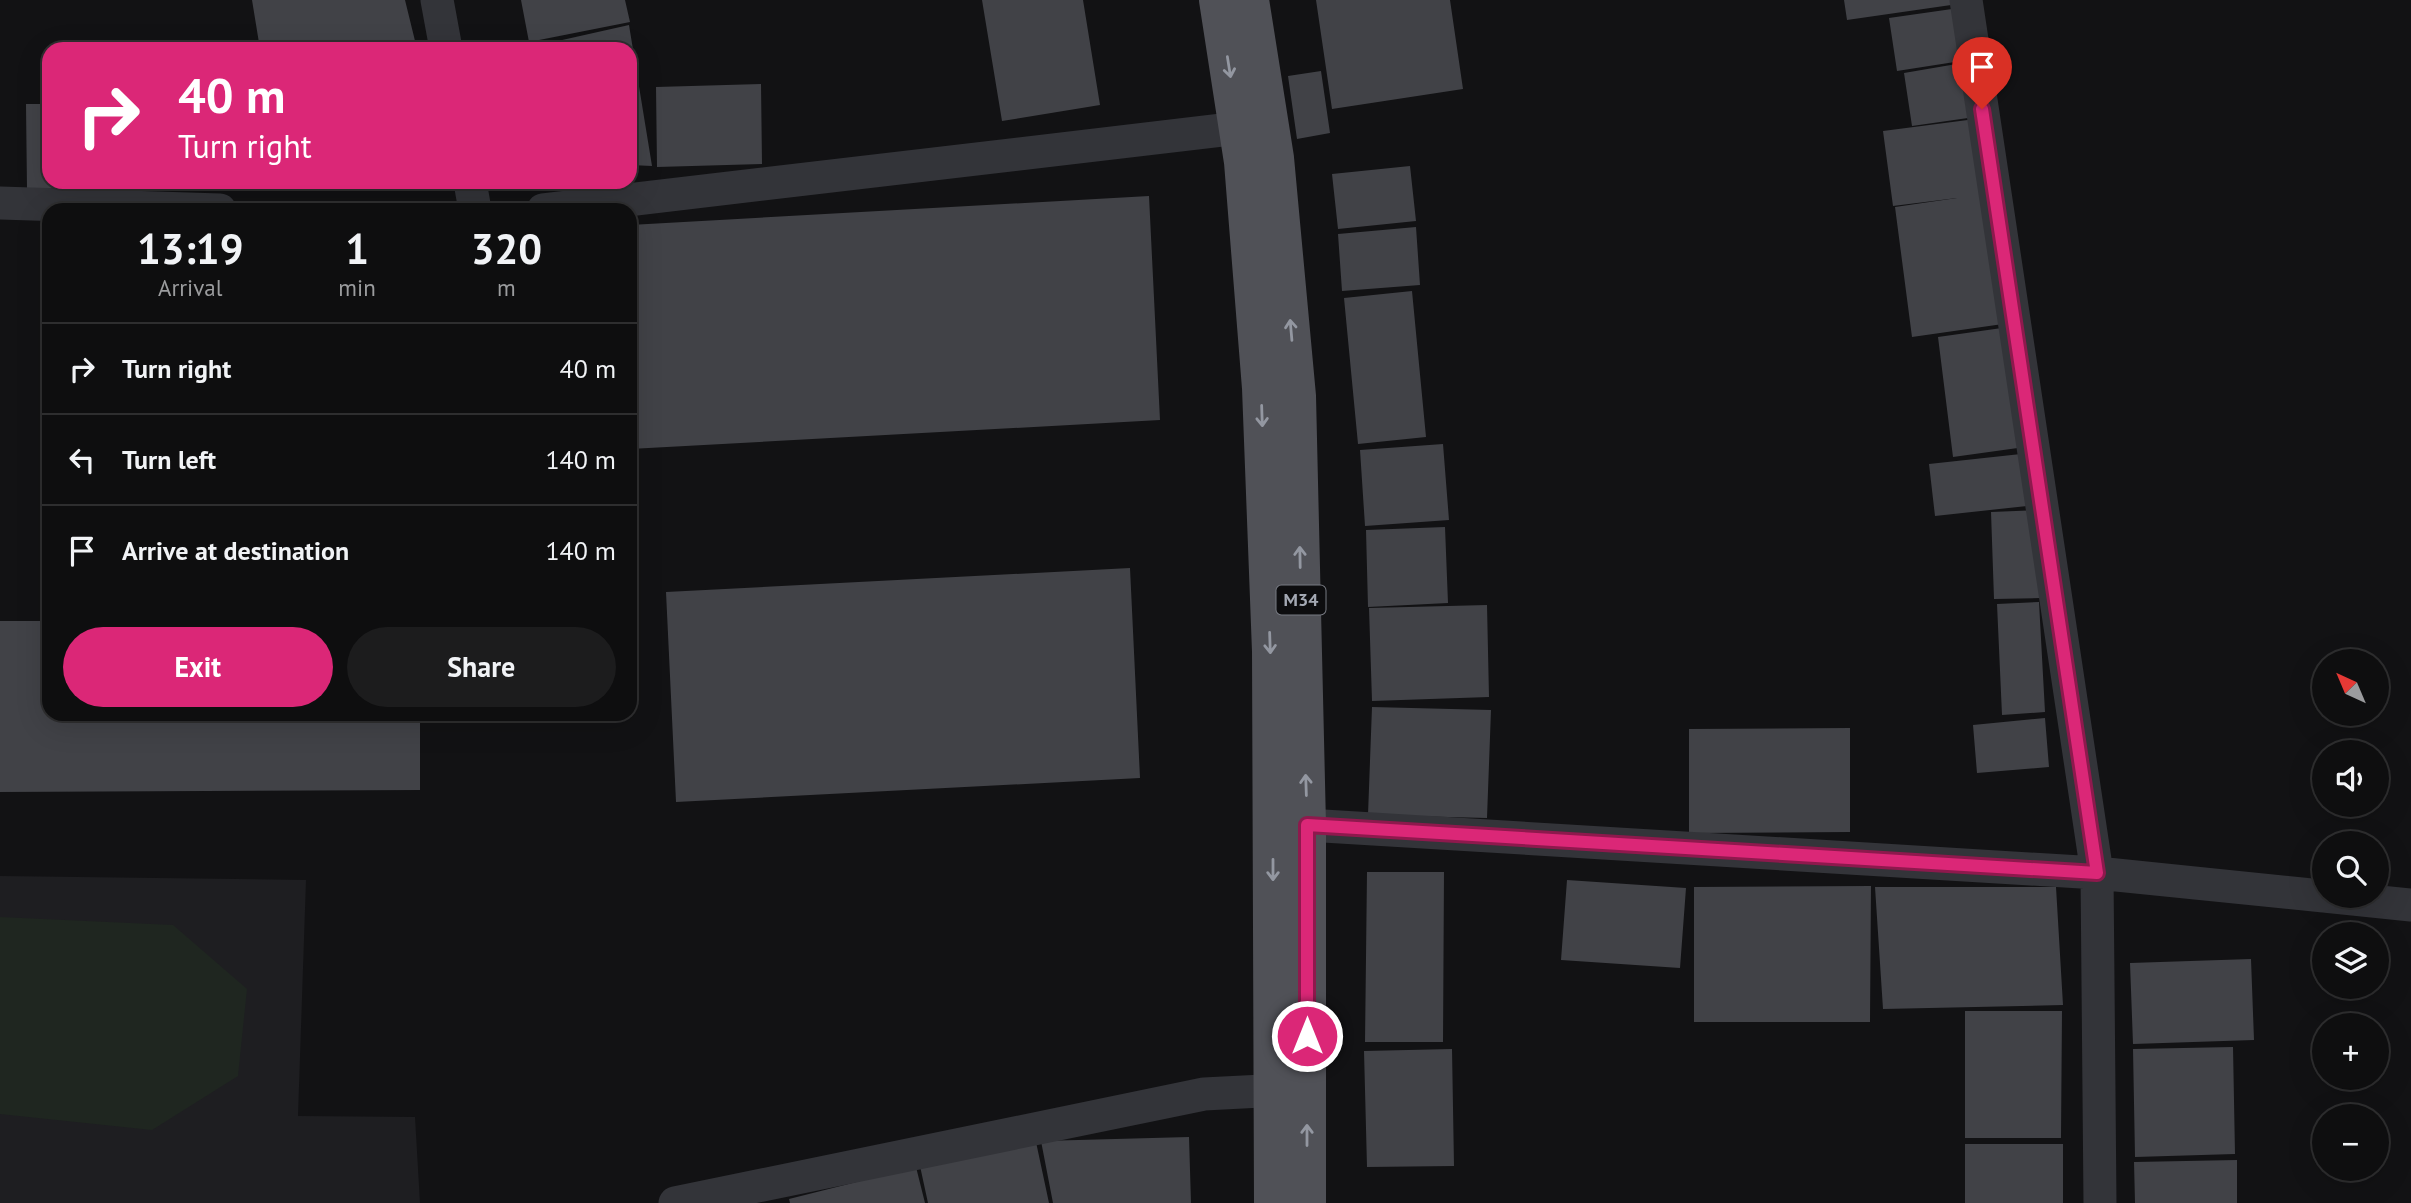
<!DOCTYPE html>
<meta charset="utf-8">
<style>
body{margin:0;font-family:"PT Sans",sans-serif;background:#1c1c1d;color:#f1f3f6;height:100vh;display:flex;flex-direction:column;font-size:26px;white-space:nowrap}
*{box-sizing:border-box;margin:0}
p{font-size:23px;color:#9b9c9e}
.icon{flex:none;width:38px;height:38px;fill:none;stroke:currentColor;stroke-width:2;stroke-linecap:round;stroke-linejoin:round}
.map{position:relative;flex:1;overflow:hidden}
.side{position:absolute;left:42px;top:203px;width:595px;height:518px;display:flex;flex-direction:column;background:#0e0e0f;border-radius:21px;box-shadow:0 7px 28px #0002,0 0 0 2px #2e2e2f}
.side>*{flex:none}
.guide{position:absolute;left:42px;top:42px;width:595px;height:147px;border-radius:21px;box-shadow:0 7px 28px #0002,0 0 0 2px #2e2e2f;background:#db2777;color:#fff;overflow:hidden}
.needle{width:46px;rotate:316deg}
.fabs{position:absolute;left:2312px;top:649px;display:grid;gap:14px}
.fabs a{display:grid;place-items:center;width:77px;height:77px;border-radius:50%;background:#0e0e0f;box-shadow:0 7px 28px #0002,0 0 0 2px #2e2e2f;font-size:35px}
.pin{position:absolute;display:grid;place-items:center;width:60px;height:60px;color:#fff;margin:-72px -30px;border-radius:50% 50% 50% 0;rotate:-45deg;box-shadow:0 0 7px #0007}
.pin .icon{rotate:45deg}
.me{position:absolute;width:77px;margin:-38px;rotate:0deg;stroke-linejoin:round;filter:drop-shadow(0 0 5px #0008)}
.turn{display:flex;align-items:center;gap:24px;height:147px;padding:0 21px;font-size:32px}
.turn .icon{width:91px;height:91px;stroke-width:2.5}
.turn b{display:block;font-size:49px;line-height:60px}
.eta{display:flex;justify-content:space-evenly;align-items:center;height:119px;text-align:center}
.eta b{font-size:42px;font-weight:700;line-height:49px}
.action{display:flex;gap:14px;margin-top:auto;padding:14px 21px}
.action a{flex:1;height:80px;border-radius:42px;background:#db2777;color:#fff;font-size:28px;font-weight:700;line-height:80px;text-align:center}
.action a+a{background:#1c1c1d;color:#f1f3f6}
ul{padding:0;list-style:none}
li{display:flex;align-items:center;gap:21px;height:91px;padding:0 21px;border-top:2px solid #2e2e2f}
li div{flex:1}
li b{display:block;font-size:26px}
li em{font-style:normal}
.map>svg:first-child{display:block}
.built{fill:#1e1e21}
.green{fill:#1f2620}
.building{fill:#414247}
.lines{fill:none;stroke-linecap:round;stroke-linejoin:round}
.minor{stroke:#333439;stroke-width:33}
.primary{stroke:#505157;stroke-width:38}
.oneway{stroke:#9397a1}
.route-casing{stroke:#8e194d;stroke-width:18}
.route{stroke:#db2777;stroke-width:12}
.labels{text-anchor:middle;stroke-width:7;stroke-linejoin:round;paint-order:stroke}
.shield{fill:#0d0d0f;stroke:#777a82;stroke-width:2}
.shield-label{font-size:18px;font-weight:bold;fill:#a4a9b4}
</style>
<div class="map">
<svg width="2411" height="1203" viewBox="0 0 2411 1203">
<rect width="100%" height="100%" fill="#121214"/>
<path class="built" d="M0,876L306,880L298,1116L415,1117L420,1203H0Z"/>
<path class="green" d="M0,917L173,925L247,989L238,1076L152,1130L0,1114Z"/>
<path class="building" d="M252,0H405L417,49H260Z
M521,0H625L630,22L529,42Z
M982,0H1083L1100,105L1002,121Z
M1316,0H1450L1463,89L1332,109Z
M1844,0H1964L1965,3L1847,20Z
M1966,7L1974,59L1897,71L1889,18Z
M629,25L652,166L630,165V49H531V47Z
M1974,61L1982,116L1912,126L1904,73Z
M1321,71L1330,133L1297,139L1288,76Z
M761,84L762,164L657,167L656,87Z
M26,104H49V182H138V187L27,189Z
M1983,118L2010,323L1912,337L1895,207L1957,198L1893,206L1883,131Z
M1410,166L1416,221L1338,229L1332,174Z
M1149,196L1160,420L630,449V225Z
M1416,227L1420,285L1342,291L1338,234Z
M1412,291L1426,437L1358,444L1344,298Z
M2009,327L2025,447L1953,457L1938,337Z
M1443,444L1449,520L1365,526L1360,450Z
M2030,453L2036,505L1935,516L1929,464Z
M2037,510L2040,598L1994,599L1991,512Z
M1445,527L1448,603L1368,607L1366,530Z
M1130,568L1140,778L676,802L666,592Z
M2039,602L2045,712L2002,715L1997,604Z
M1487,605L1489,697L1372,701L1369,608Z
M0,621H49V714H420V790L0,792Z
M1372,707L1491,710L1487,818L1368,815Z
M2045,718L2049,767L1977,773L1973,725Z
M1850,728V832L1689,833V729Z
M1367,872H1444L1443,1042H1365Z
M1567,880L1686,888L1680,968L1561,960Z
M1871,886L1870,1022H1694V887Z
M1875,887H2056L2063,1005L1883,1009Z
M2251,959L2254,1040L2133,1044L2130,963Z
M1965,1011H2062L2061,1138H1965Z
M2233,1047L2235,1154L2135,1157L2133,1049Z
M1452,1049L1454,1166L1367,1167L1364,1051Z
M1189,1137L1191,1203H1053L1041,1141Z
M1036,1142L1049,1203H928L920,1166Z
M1965,1144H2063V1203H1965Z
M2237,1160V1203H2135L2134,1162Z
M916,1167L925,1203H790L789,1199Z"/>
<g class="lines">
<path class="minor" d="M437,0L446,49
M1966,0L2097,873L2100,1203
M470,182L475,210
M0,203L220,210
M543,210L1239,128
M1307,825L2097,873L2411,905
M675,1203L1204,1094L1299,1089"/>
<path class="primary" d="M1218,0L1243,162L1261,388L1271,651L1273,1203
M1250,0L1275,158L1297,396L1307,825V1203"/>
</g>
<defs><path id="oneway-shaft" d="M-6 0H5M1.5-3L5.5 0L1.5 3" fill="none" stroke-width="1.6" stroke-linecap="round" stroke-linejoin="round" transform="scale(1.75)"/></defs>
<g class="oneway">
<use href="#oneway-shaft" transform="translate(1229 67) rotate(81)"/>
<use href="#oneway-shaft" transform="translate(1291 330) rotate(-95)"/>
<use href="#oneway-shaft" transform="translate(1262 416) rotate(88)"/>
<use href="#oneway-shaft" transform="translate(1300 557) rotate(-91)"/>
<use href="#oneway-shaft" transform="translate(1270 643) rotate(88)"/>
<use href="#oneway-shaft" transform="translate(1306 785) rotate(-92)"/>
<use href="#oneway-shaft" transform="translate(1273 870) rotate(90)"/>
<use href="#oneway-shaft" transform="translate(1307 1135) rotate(-90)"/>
</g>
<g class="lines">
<defs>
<path id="route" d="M1307,1036V825L2097,873L1982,109"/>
</defs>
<use href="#route" class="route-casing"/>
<use href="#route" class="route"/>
</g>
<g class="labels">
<rect class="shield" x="1276.5" y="585.5" width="49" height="29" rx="5"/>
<g class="shield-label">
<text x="1301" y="606">M34</text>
</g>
</g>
</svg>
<div class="fabs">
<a><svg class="needle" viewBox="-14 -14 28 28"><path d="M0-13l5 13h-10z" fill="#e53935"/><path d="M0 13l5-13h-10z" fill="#9b9c9e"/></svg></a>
<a><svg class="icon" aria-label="sound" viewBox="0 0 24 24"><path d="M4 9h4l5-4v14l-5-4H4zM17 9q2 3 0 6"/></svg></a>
<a><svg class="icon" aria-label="search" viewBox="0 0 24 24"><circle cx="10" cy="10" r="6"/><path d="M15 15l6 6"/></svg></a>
<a><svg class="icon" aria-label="layers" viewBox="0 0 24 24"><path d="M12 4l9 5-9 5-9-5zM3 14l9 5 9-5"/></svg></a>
<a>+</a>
<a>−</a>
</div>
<div class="pin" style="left:1982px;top:109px;background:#d93025"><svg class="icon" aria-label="arrive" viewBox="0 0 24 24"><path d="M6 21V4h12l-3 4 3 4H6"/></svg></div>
<svg class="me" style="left:1307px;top:1036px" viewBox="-20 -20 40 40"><circle r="17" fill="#db2777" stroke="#fff" stroke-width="3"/><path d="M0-11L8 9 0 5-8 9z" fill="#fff"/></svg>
<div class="guide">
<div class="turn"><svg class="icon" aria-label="right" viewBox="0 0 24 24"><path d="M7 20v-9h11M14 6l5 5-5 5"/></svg><div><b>40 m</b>Turn right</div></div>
</div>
<section class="side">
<div class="eta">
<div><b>13:19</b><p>Arrival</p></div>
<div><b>1</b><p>min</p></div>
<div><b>320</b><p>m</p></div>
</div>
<ul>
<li><svg class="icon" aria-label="right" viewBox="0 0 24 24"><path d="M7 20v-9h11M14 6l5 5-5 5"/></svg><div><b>Turn right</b></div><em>40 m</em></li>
<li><svg class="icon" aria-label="left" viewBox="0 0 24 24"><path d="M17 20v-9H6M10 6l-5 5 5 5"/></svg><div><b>Turn left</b></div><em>140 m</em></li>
<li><svg class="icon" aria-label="arrive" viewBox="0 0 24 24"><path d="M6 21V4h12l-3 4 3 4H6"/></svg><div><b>Arrive at destination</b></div><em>140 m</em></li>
</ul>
<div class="action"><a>Exit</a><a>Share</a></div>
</section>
</div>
